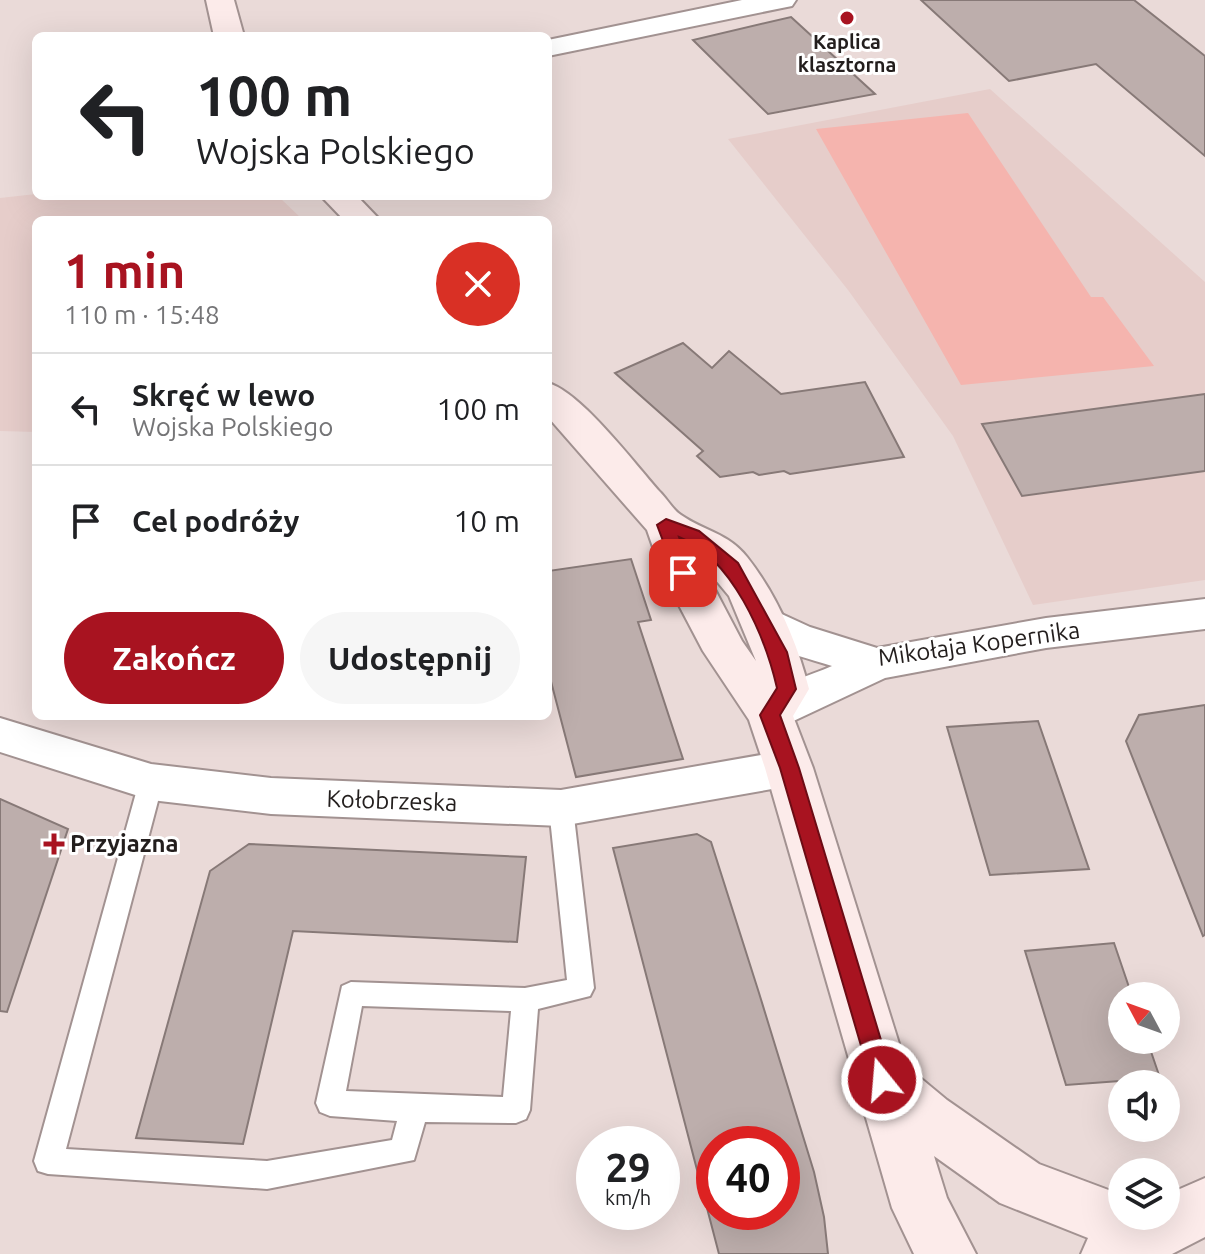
<!DOCTYPE html>
<html lang="pl">
<meta charset="utf-8">
<style>
body{margin:0;font-family:Ubuntu,sans-serif;background:#f6f6f6;color:#202124;height:100vh;display:flex;flex-direction:column;font-size:30px;white-space:nowrap}
*{box-sizing:border-box;margin:0}
p{font-size:26px;color:#757577}
.icon{flex:none;width:44px;height:44px;fill:none;stroke:currentColor;stroke-width:2;stroke-linecap:round;stroke-linejoin:round}
.map{position:relative;flex:1;overflow:hidden}
.panel{position:absolute;left:32px;top:216px;width:520px;height:504px;display:flex;flex-direction:column;background:#fff;border-radius:12px;box-shadow:0 8px 32px #0002}
.panel>*{flex:none}
.top-card{position:absolute;left:32px;top:32px;width:520px;height:168px;border-radius:12px;box-shadow:0 8px 32px #0002;background:#fff;color:#202124;overflow:hidden}
.needle{width:52px;rotate:311deg}
.fabs{position:absolute;left:1108px;top:982px;display:grid;gap:16px}
.fabs a{display:grid;place-items:center;width:72px;height:72px;border-radius:50%;background:#fff;box-shadow:0 8px 32px #0002;font-size:40px}
.speed{position:absolute;left:576px;top:1126px;display:flex;gap:16px;font-size:40px;font-weight:700;text-align:center}
.speed>*{display:grid;place-content:center;width:104px;height:104px;border-radius:50%;background:#fff;box-shadow:0 8px 32px #0002;line-height:1}
.speed small{font-size:20px;font-weight:400}
.speed .limit{border:12px solid #d22;background:#fff;color:#111}
.pin{position:absolute;display:grid;place-items:center;width:68px;height:68px;color:#fff;margin:-34px;border-radius:16px;box-shadow:0 4px 12px #0006}
.me{position:absolute;width:88px;margin:-44px;rotate:343deg;stroke-linejoin:round;filter:drop-shadow(0 0 6px #0008)}
.turn{display:flex;align-items:center;gap:28px;height:168px;padding:0 32px;font-size:36px}
.turn .icon{width:104px;height:104px;stroke-width:2.5}
.turn b{display:block;font-size:56px;line-height:68px}
.round{display:grid;place-items:center;flex:none;width:84px;height:84px;border-radius:42px;background:#f6f6f6}
.overview{display:flex;align-items:center;justify-content:space-between;height:136px;padding:0 32px}
h1{font-size:48px;font-weight:700;line-height:60px;color:#a81320}
.cta{display:flex;gap:16px;margin-top:auto;padding:16px 32px}
.cta a{flex:1;height:92px;border-radius:48px;background:#a81320;color:#fff;font-size:32px;font-weight:700;line-height:92px;text-align:center}
.cta a+a{background:#f6f6f6;color:#202124}
ul{padding:0;list-style:none}
li{display:flex;align-items:center;gap:24px;height:112px;padding:0 32px;border-top:2px solid #e0e0e0}
li div{flex:1}
li b{display:block;font-size:30px}
li em{font-style:normal}
.map>svg:first-child{display:block}
.built{fill:#e6cdca}
.green{fill:#f5b4ae}
.building{fill:#bdaeac;stroke:#877977;stroke-width:2;fill-rule:evenodd}
.lines{fill:none;stroke-linecap:round;stroke-linejoin:round}
.lane-casing{stroke:#a29291;stroke-width:4}
.street-casing{stroke:#a29291;stroke-width:4}
.secondary-casing{stroke:#a29291;stroke-width:4}
.lane{fill:#fff;fill-rule:evenodd}
.street{fill:#fff;fill-rule:evenodd}
.secondary{fill:#fcebea;fill-rule:evenodd}
.route{fill:#a81320;stroke:#6d0c15;stroke-width:2}
.poi-dot{fill:#a81320;stroke:#fff;stroke-width:3}
.labels{text-anchor:middle;stroke-width:6;stroke-linejoin:round;paint-order:stroke}
.far-poi-label{font-size:20px;font-weight:bold;fill:#231e1d;stroke:#fff}
.street-label{font-size:24px;fill:#231e1d;stroke:#fff}
.poi-label{font-size:24px;font-weight:bold;fill:#231e1d;stroke:#fff;text-anchor:start}
</style>
<div class="map">
<svg width="1205" height="1254" viewBox="0 0 1205 1254">
<rect width="100%" height="100%" fill="#eadad8"/>
<path class="built" d="M990,89L1205,282V580L1033,605L953,436L848,290L728,139Z
M36,194L278,196L303,220H36V432L0,431V198Z"/>
<path class="green" d="M968,113L1091,297H1103L1154,366L961,385L816,129Z"/>
<path class="building" d="M921,0H1134L1205,56V156L1096,64L1009,81Z
M791,17L875,94L768,114L693,40Z
M683,343L712,368L729,351L781,394L865,382L904,457L790,474L784,471L759,475L753,472L720,477L697,456L703,451L615,373Z
M1205,394V471L1022,496L982,424Z
M631,559L651,620L638,622L683,759L576,777L548,670V571Z
M1205,705V935L1203,936L1126,741L1139,715Z
M1038,721L1089,869L990,875L947,727Z
M0,799L68,829L7,1012L0,1011Z
M697,834L711,842L759,993L814,1172L824,1217L828,1254H719L613,848ZM714,1144H782V1212H714Z
M249,844L526,857L517,942L293,931L243,1144L136,1138L210,871Z
M1114,943L1132,996H1122V1040H1147L1160,1078L1066,1085L1025,951Z"/>
<g class="lines">
<defs>
<path id="lane" d="M151,773L159,775L163,782L66,1149L267,1161L392,1140L397,1121L330,1116L320,1112L316,1103L342,986L351,982L525,988L567,980L549,808L552,801L561,798L570,801L573,808L594,988L590,996L538,1009L530,1110L526,1119L516,1123L425,1122L414,1160L267,1189L48,1174L38,1171L34,1161L139,782L143,775ZM362,1006L511,1011L503,1097L346,1091Z"/>
<path id="street" d="M742,0H796L792,6L782,8L548,56V40Z
M1205,599V629L1046,648L885,678L770,732L754,727L748,715C763,688 805,678 832,666C802,656 756,648 739,619L745,608L760,604L810,627L877,648L1046,618Z
M0,718L151,764L271,778L561,790L789,750L805,756L812,768L805,780L789,786L561,826L271,814L151,800L0,752Z"/>
<path id="secondary" d="M206,0H234L244,36H214Z
M321,196H357L380,220H344Z
M548,383C581,392 635,464 660,492C667,499 673,510 681,515C704,531 728,533 747,557C777,595 797,642 809,689L793,716L813,768L906,1066L947,1100L1039,1164L1122,1195V1216H1166V1195L1205,1178V1237L1172,1254H1081L1088,1238L1000,1203L934,1156L947,1198L976,1254H914L892,1208L765,768L749,720L703,651L662,573L647,530L548,417ZM700,561L729,596L756,661L742,641Z"/>
</defs>
<use href="#lane" class="lane-casing"/>
<use href="#street" class="street-casing"/>
<use href="#secondary" class="secondary-casing"/>
<use href="#lane" class="lane"/>
<use href="#street" class="street"/>
<use href="#secondary" class="secondary"/>
</g>
<path class="route" d="M666,519L699,531L738,563L787,652L796,689L780,715L799,768L893,1080L890,1087L882,1090L874,1087L871,1080L780,768L760,715L777,688C765,636 732,558 679,537L692,573L683,580L677,578L657,525Z"/>
<g class="poi-dot">
<circle cx="847" cy="18" r="8"/>
<path d="M50 832h8v8h8v8h-8v8h-8v-8h-8v-8h8z"/>
</g>
<g class="labels">
<g class="far-poi-label">
<text x="847" y="49">Kaplica<tspan x="847" dy="23">klasztorna</tspan></text>
</g>
<g class="street-label">
<text transform="translate(979 644) rotate(-8)" y="8">Mikołaja Kopernika</text>
<text transform="translate(392 801) rotate(2)" y="8">Kołobrzeska</text>
</g>
<g class="poi-label">
<text x="70" y="852">Przyjazna</text>
</g>
</g>
</svg>
<div class="fabs">
<a><svg class="needle" viewBox="-14 -14 28 28"><path d="M0-13l5 13h-10z" fill="#e53935"/><path d="M0 13l5-13h-10z" fill="#757577"/></svg></a>
<a><svg class="icon" aria-label="sound" viewBox="0 0 24 24"><path d="M4 9h4l5-4v14l-5-4H4zM17 9q2 3 0 6"/></svg></a>
<a><svg class="icon" aria-label="layers" viewBox="0 0 24 24"><path d="M12 4l9 5-9 5-9-5zM3 14l9 5 9-5"/></svg></a>
</div>
<div class="speed"><div>29<small>km/h</small></div><div class="limit">40</div></div>
<div class="pin" style="left:683px;top:573px;background:#d93025"><svg class="icon" aria-label="arrive" viewBox="0 0 24 24"><path d="M6 21V4h12l-3 4 3 4H6"/></svg></div>
<svg class="me" style="left:882px;top:1080px" viewBox="-20 -20 40 40"><circle r="17" fill="#a81320" stroke="#fff" stroke-width="3"/><path d="M0-11L8 9 0 5-8 9z" fill="#fff"/></svg>
<div class="top-card">
<div class="turn"><svg class="icon" aria-label="left" viewBox="0 0 24 24"><path d="M17 20v-9H6M10 6l-5 5 5 5"/></svg><div><b>100 m</b>Wojska Polskiego</div></div>
</div>
<section class="panel">
<div class="overview"><div><h1>1 min</h1><p>110 m · 15:48</p></div><a class="round" style="background:#d93025;color:#fff"><svg class="icon" aria-label="close" viewBox="0 0 24 24"><path d="M6 6l12 12M18 6L6 18"/></svg></a></div>
<ul>
<li><svg class="icon" aria-label="left" viewBox="0 0 24 24"><path d="M17 20v-9H6M10 6l-5 5 5 5"/></svg><div><b>Skręć w lewo</b><p>Wojska Polskiego</p></div><em>100 m</em></li>
<li><svg class="icon" aria-label="arrive" viewBox="0 0 24 24"><path d="M6 21V4h12l-3 4 3 4H6"/></svg><div><b>Cel podróży</b></div><em>10 m</em></li>
</ul>
<div class="cta"><a>Zakończ</a><a>Udostępnij</a></div>
</section>
</div>
